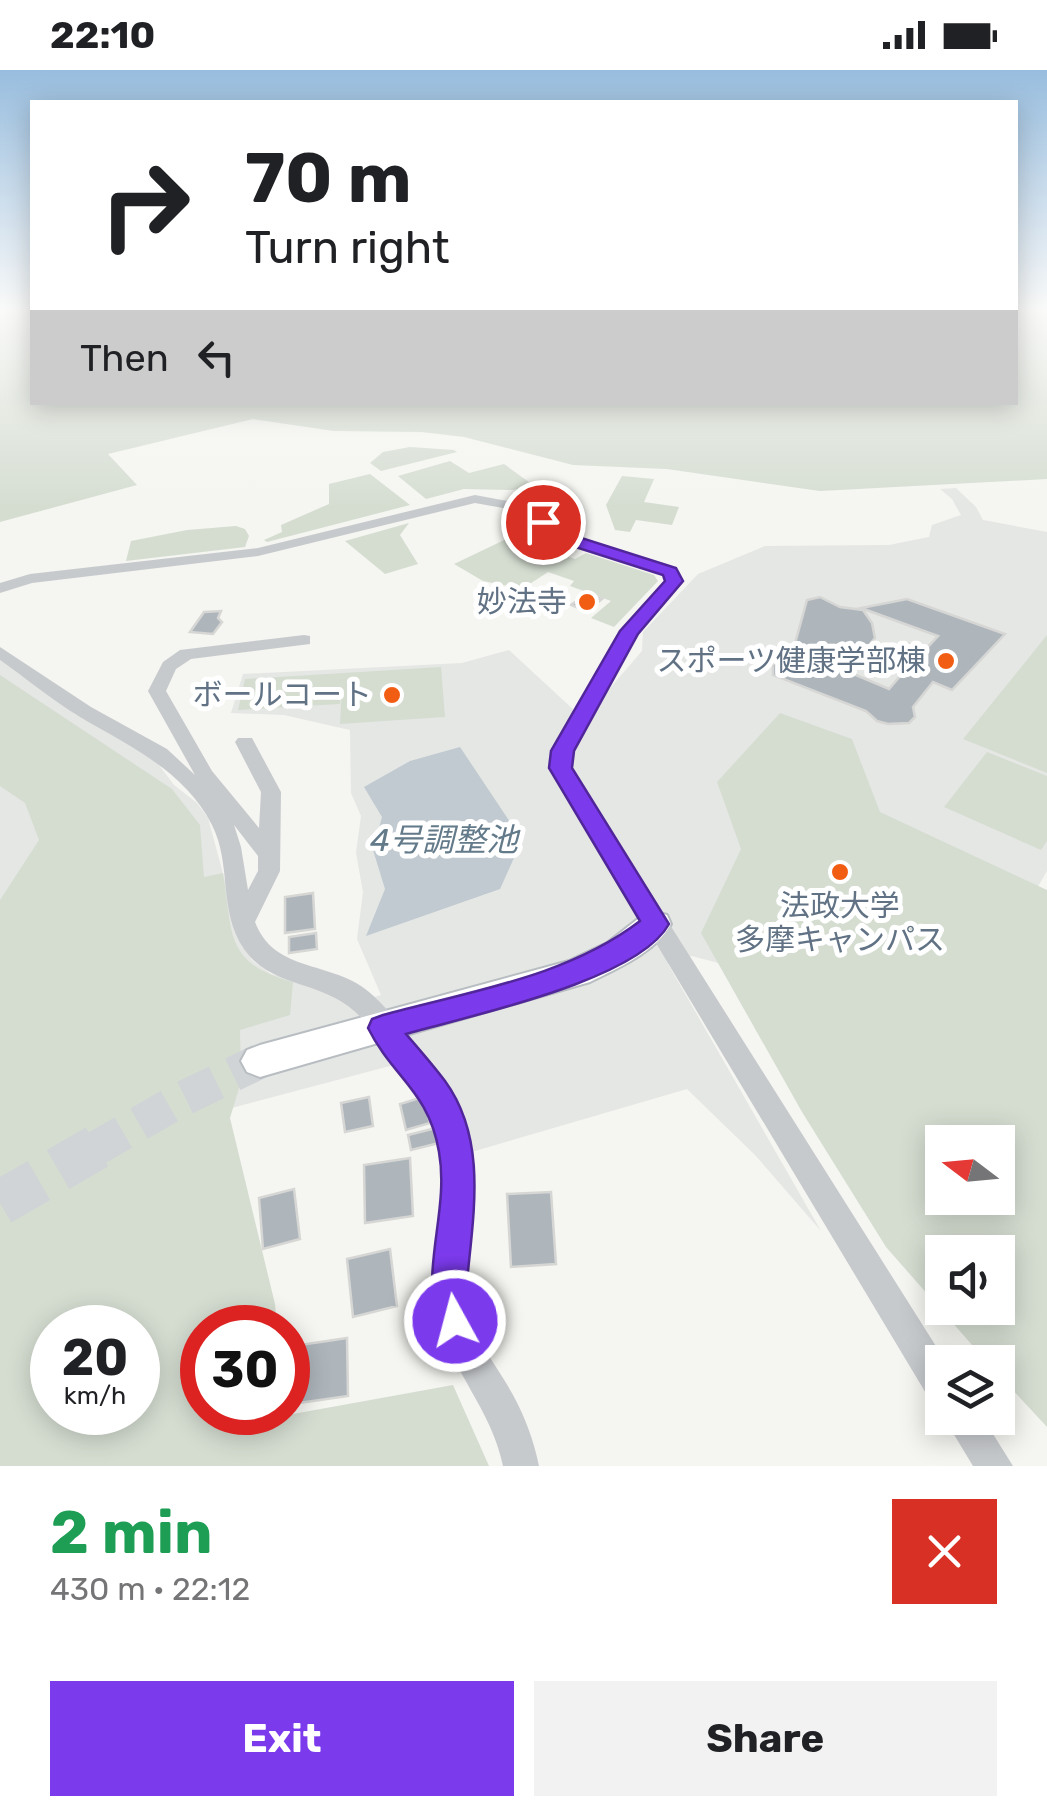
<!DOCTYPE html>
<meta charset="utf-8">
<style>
body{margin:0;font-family:Rubik,"Noto Sans JP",sans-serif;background:#f2f2f2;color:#202124;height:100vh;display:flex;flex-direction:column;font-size:38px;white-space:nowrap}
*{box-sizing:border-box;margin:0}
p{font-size:32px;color:#757577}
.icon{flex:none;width:55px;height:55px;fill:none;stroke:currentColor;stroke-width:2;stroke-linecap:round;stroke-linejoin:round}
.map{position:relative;height:1396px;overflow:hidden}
.sheet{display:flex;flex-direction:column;background:#fff;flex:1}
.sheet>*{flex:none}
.guide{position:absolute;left:30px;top:30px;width:988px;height:305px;border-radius:0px;box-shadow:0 5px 25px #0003;background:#fff;color:#202124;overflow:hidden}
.needle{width:65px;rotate:286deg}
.tools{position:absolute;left:925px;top:1055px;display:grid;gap:20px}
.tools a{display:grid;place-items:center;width:90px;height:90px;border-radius:0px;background:#fff;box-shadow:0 5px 25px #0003;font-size:50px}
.speed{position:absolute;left:30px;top:1235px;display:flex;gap:20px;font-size:50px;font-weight:700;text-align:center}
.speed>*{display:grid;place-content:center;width:130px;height:130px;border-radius:50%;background:#fff;box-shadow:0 5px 25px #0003;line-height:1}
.speed small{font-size:25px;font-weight:400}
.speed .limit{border:15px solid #d22;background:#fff;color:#111}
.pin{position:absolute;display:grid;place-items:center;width:85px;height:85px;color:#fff;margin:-42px;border:5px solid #fff;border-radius:50%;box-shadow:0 2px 10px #0007}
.me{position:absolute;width:110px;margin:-55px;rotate:353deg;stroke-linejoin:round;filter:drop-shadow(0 0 8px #0008)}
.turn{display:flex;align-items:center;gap:35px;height:210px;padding:0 50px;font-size:45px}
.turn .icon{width:130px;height:130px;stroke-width:2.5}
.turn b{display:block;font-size:70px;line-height:85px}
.then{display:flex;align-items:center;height:95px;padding:0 50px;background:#0003;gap:20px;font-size:38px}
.round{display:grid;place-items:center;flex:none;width:105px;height:105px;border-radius:0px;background:#f2f2f2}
.headline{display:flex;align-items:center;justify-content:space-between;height:170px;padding:0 50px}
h1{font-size:60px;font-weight:700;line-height:75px;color:#1e9e55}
.cta{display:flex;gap:20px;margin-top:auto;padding:20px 50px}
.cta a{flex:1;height:115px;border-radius:0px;background:#7c3aed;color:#fff;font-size:40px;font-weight:700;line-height:115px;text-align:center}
.cta a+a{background:#f2f2f2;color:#202124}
.status{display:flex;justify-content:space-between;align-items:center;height:70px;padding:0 50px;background:#fff;direction:ltr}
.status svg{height:28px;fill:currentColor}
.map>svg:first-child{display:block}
.built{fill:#e5e7e4}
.green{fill:#d5ddd1;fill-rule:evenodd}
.water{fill:#c0cad0}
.building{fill:#aeb6bc;stroke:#d6d6d4;stroke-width:2.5}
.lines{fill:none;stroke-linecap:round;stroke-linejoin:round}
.secondary-tunnel-far1{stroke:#d0d4d6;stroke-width:35;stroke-dasharray:35 18;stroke-linecap:butt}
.secondary-tunnel{stroke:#d0d4d6;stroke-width:45;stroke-dasharray:45 22;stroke-linecap:butt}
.secondary-casing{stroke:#b8bdc2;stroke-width:4}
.street{fill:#c7cacd;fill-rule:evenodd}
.secondary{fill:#fff;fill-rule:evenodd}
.route{fill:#7c3aed;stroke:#51269a;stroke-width:2.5}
.poi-dot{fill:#f25d14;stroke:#fff;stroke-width:4}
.labels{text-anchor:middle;stroke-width:10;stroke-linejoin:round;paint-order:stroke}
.poi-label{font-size:30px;fill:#617285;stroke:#fff;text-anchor:end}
.water-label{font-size:32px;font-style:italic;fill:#627a89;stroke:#fff}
</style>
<div class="status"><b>22:10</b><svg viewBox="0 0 49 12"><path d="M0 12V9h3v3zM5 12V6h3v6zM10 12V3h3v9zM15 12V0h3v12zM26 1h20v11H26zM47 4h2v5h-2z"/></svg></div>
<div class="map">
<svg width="1047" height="1396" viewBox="0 0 1047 1396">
<rect width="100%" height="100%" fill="#f5f5f1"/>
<path class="built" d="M956,418L976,437L983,450L1047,462V801L996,888L801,915L692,886L668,894L821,1161L755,1085L687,1019L468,1083L457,1038L444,1015L420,988L224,1040L0,1188V590L75,644L153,687L174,715L197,733L208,748L242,873L252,890L271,904L323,917L351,934L381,925L357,869L363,822L356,783L361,746L351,723L350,660L284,645L231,643L243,604L462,593L509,580L576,642L549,689L551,699L631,828L606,756L574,698L573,683L605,624L642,581L643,562L698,504L765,476L889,475L929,467L932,455L961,445L952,429L940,419Z"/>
<path class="green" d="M0,242H32V332H1015V242H1047V409L820,421L667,399L573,395L464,367L422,362L334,361L253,349L108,384L137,415L0,452Z
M410,377L454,380L457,382L381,401L370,393L383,382Z
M450,391L469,403L504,394L533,415L513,420L464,419L426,429L398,406Z
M370,404L410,435L267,472L264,470L282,462L281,455L329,434V414Z
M622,406L654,409L644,432L679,437L672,455L636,450L630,462L615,460L606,435Z
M409,453L400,465L418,494L385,504L345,471Z
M236,456L245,459L249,466L245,477L126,491L131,471L187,460Z
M519,463L540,486L552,492L563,485L575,489L586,483L654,505L658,511L614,557L591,548L611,531L570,516L574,511L548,502L522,519L483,511L454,494Z
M1047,565V703L963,669Z
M441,597L445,647L340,654L342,615L340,634L238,640L245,609Z
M0,605L172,719L200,755L204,807L223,803C233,864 224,893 293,912L290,945L240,960L241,1012L230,1048L275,1234L277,1257L202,1258V1342H281L282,1346L453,1315L489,1396H0V830L39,770L25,733L0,716ZM52,1258H138V1342H52Z
M780,643L852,669L880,742L1047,820V1357L998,1304V1292H987L886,1177L802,1042L701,863L741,779L717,712ZM942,1072H998V1128H942ZM942,1182H998V1238H942Z
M987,682L1047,706V771L1041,780L944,737Z"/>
<path class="water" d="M460,677L522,770L500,819L366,866L385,819L373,780L382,747L364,717L410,691Z"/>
<path class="building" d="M587,524L602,529L587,541L571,535Z
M820,527L840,537L863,540L872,553L875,568L857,590L828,584L825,592L889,619L914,590L893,582L903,572L925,580L938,566L861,538L907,529L1005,564L952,620L933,612L913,637L915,647L909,653L888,654L877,651L866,641L773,605V594L791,588L807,530Z
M221,541L218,548L222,552L213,564L190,562L204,542Z
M313,823L315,859L285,863V827Z
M316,863L317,879L289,883V867Z
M369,1027L373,1056L345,1062L341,1033Z
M423,1027L430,1053L406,1060L400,1034Z
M436,1058L439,1073L411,1080L408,1065Z
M410,1088L413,1146L365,1153L364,1095Z
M294,1119L300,1169L263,1179L259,1128Z
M551,1122L556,1194L511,1197L507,1124Z
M390,1179L397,1236L353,1247L347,1189Z
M347,1268L348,1326L299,1333L300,1275Z"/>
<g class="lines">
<path class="secondary-tunnel-far1" d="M93,1080L180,1030L260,991"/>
<path class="secondary-tunnel" d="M0,1133L97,1077"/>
<defs>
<path id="secondary" d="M655,842L667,845L671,854C656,882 618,898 590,912L260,1007L247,1002L241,991L247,980L260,975L569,891L607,873L643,845Z"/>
</defs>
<use href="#secondary" class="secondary-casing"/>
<path class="street" d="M475,425L535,436L555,461L675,499L683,511L637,563L573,681L571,698L946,1292H942V1335L930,1330L551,698L553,681L622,561L667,510L664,505L545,467L525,442L475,433L258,486L32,513L0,523V513L30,504L258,478Z
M304,565L310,566V574L191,589L176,599L166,621L212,701L259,758L261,722L235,672L238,668H252L281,722L280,801L255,852C273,900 325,892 361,916C387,934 408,966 427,990C462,1038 479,1087 471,1146C467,1179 461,1213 469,1245C478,1274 499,1299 513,1325C525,1347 534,1371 539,1396H503C492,1340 450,1299 436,1244C428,1210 436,1174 441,1139C453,1058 412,1011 364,951C328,908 274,922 244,879C218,841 232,794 212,755C185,701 129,676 80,647C52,630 27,609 0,590V577L91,637L167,679L195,705L148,621L163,592L180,580ZM234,755L258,786V801L248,820L241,777Z
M944,1348H983L1013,1396H973Z"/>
<use href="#secondary" class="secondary"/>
</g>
<linearGradient id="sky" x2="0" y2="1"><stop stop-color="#98bdde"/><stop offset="0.55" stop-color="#fafaf9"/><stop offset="1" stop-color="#fafaf9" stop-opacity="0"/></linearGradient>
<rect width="1047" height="437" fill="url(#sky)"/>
<path class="route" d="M543,447L549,448L556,460L676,498L683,511L638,564L574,681L572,698L669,854C638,911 468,946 406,964C419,979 433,995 445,1011C488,1070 473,1145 467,1212C465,1232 476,1245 468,1264L455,1270L441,1264C417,1204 450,1144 439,1082C429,1021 393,1008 368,958L372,949L383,945C470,921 567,907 640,851L549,698L551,681L620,561L665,511L663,505L544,467L535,452Z"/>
<g class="poi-dot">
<circle cx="587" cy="532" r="10"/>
<circle cx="946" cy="591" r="10"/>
<circle cx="392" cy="625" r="10"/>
<circle cx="840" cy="802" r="10"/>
</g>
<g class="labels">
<g class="poi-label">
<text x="567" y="542">妙法寺</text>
<text x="926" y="601">スポーツ健康学部棟</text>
<text x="372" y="635">ボールコート</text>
<text x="840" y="846" text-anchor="middle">法政大学<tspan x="840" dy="34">多摩キャンパス</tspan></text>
</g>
<g class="water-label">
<text x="444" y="781">4号調整池</text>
</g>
</g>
</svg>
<div class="tools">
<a><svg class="needle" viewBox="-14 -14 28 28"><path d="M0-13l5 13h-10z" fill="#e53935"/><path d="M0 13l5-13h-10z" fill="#757577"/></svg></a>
<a><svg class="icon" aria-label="sound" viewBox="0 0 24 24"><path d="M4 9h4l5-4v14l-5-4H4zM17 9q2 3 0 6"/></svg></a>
<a><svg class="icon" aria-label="layers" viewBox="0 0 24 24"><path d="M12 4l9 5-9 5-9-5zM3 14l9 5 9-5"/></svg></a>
</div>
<div class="speed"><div>20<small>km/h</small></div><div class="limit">30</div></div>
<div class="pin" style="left:543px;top:452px;background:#d93025"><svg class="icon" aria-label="arrive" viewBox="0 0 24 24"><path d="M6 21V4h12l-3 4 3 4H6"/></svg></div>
<svg class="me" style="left:455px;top:1251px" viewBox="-20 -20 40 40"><circle r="17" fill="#7c3aed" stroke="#fff" stroke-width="3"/><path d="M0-11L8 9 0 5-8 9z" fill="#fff"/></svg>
<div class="guide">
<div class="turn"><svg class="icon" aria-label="right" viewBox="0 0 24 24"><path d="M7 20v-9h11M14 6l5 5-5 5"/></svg><div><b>70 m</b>Turn right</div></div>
<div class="then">Then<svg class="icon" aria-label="left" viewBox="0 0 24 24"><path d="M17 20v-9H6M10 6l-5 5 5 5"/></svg></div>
</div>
</div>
<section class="sheet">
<div class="headline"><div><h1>2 min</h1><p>430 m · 22:12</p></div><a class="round" style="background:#d93025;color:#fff"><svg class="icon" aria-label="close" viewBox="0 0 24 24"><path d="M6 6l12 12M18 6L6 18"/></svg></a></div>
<div class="cta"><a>Exit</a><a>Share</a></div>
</section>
